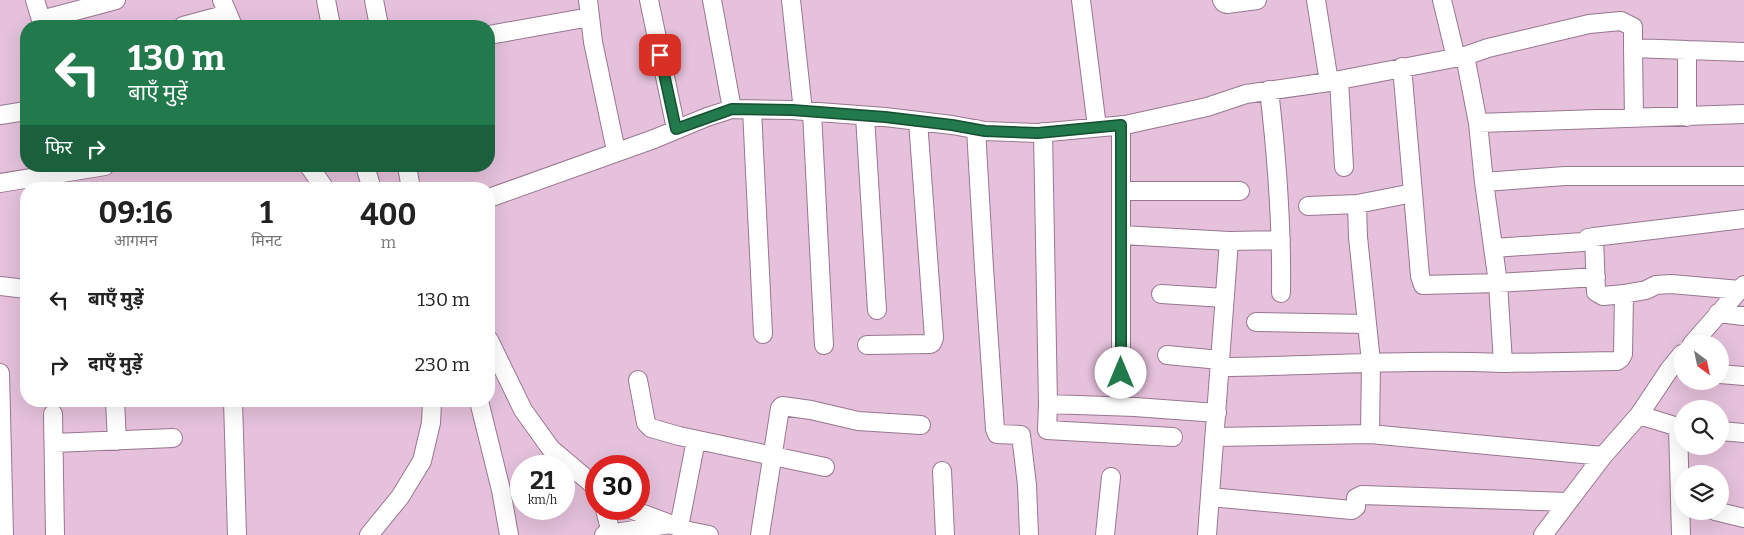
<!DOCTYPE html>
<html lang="hi">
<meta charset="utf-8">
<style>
body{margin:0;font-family:Bitter,"Noto Sans Devanagari",serif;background:#f2f2f2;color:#222;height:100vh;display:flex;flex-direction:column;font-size:19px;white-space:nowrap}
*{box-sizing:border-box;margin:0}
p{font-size:16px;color:#767676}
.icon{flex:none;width:28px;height:28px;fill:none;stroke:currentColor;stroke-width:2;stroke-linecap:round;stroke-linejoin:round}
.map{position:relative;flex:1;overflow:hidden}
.sheet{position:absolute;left:20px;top:182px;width:475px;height:225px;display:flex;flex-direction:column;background:#fff;border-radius:20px;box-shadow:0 5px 20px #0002}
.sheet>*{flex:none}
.hud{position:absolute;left:20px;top:20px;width:475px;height:152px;border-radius:20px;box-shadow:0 5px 20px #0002;background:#22794c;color:#fff;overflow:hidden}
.needle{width:32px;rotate:147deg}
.tools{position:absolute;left:1674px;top:335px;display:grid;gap:10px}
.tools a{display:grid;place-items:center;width:55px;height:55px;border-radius:50%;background:#fff;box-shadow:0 5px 20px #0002;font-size:25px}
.speed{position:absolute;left:510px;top:455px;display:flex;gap:10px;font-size:25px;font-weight:700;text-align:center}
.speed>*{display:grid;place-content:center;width:65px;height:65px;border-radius:50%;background:#fff;box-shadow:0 5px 20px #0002;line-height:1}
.speed small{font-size:12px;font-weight:400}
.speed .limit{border:8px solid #d22;background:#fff;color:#111}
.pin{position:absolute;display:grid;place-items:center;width:42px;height:42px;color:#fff;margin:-21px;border-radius:10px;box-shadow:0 2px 8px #0006}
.me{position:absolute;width:55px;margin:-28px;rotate:0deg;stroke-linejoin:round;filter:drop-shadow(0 0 4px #0008)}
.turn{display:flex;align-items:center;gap:18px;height:105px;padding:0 25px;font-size:22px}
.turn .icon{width:65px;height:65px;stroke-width:2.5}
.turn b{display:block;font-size:35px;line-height:42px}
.then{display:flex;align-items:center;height:48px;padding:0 25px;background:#0003;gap:10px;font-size:19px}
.eta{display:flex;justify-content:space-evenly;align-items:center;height:85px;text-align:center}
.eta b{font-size:30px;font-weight:700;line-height:35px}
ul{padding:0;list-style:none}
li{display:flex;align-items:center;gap:15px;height:65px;padding:0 25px}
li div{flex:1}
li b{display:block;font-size:19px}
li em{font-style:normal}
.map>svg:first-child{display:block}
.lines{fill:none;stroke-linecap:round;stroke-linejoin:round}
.minor-casing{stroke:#98778f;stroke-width:20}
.minor{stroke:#fff;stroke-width:18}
.route-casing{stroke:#164f31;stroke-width:12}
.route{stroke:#22794c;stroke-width:9}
</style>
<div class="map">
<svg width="1744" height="535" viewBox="0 0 1744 535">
<rect width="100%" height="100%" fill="#e5c1db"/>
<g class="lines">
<defs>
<path id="minor" d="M35,0L43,26
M222,0L233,26
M326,0L331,26
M374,0L379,26
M588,0L593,42L616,151
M649,0L676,129
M712,0L732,109
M791,0L803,111
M1081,0L1097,127
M1222,0L1224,3L1227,4L1257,0
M1316,0L1329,82
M1442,0L1456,58
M41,20L116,0
M183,26L228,14
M489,35L590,17
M1339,80L1344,167
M1269,90C1277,158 1282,225 1281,293
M752,110L763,334
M812,112L824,345
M0,115L26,111
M865,116L877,310
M1687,117V50L1744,52
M1634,118L1633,48L1687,50
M1478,123L1744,114
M976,129L984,268L995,429L997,434L1021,435L1027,485L1029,535
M1043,132L1048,404L1135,407L1217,413
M309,166L325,189
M365,166L372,189
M407,166L411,189
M1484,182L1565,176H1744
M0,183L105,166
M1121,191H1240
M1413,193L1420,276L1423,285L1498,283L1596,277
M489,198L654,139L707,117L732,109L792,110L885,117L952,125L985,131L1038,133L1125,125L1207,107L1246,94L1329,82L1465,56L1488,48L1589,24L1621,21L1633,27V48
M1308,206L1357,204
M1122,235L1229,241L1281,240
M1493,248L1583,242L1587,241L1588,238L1594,237
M0,286L26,289
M1161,294L1225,298
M1624,294L1603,296L1596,292L1594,237L1744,219
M1718,313L1744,316
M1256,322L1367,324
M489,340L523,410L551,449L596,487
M1692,344L1744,285
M867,345L930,344L932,343L934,338L918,121
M1167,355L1220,360
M1503,363L1617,361L1621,358L1623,354L1624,294L1646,290L1656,285L1671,284L1740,290
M1219,367C1314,366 1408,359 1503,363L1498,283L1484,182L1478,123L1465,56
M0,373L4,535
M1121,373V125
M1720,374L1744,376
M638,380L646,423L651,428L679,436L825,467
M115,401L117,441
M233,401L237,535
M479,401L501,490L509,535
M1048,404L1047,430L1173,437
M53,414L55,535
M1639,415L1678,427L1681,535
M1720,431L1744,433
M1370,434L1371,362L1358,237L1357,204L1413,193L1402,67
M1215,437L1370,434L1603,456
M54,443L173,438
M942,471L945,535
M1210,497L1352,510L1356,507V498L1362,495L1568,502
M605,509L611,534
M630,509L689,531L709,535
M1715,511L1744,518
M679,527L696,440
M369,535L400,497L422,461L431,423L432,401
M604,535L670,524
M760,535L780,408L782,406L811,410L858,421L921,425
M1105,535L1111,477
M1207,535L1229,241
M1543,535L1603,456L1639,415L1669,370L1682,354"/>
</defs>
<use href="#minor" class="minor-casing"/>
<use href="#minor" class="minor"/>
</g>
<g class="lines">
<defs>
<path id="route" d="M660,55L676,129L732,109L792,110L885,117L952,125L985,131L1038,133L1121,125V373"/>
</defs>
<use href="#route" class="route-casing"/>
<use href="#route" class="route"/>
</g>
</svg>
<div class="tools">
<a><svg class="needle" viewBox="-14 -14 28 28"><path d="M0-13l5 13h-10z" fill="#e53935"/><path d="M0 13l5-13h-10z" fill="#767676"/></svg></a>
<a><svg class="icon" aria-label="search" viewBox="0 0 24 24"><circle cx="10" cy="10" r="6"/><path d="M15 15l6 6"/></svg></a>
<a><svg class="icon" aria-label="layers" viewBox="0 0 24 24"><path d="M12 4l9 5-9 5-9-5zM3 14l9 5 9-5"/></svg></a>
</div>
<div class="speed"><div>21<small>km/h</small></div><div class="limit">30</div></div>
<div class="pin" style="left:660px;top:55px;background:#d93025"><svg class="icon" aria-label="arrive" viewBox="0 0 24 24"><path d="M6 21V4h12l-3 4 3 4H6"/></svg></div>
<svg class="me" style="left:1121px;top:373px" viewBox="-20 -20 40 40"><circle r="19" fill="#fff"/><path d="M0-13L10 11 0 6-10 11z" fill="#22794c"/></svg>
<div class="hud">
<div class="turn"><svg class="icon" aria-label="left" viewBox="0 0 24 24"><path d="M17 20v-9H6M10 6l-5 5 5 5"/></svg><div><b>130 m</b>बाएँ मुड़ें</div></div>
<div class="then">फिर<svg class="icon" aria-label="right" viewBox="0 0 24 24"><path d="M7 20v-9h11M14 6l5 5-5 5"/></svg></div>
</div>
<section class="sheet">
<div class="eta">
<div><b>09:16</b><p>आगमन</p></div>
<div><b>1</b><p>मिनट</p></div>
<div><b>400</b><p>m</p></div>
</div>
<ul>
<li><svg class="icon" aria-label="left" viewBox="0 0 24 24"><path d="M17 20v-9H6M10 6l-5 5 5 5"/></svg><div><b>बाएँ मुड़ें</b></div><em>130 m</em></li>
<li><svg class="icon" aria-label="right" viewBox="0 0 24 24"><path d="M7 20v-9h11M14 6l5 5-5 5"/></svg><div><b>दाएँ मुड़ें</b></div><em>230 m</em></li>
</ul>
</section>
</div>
